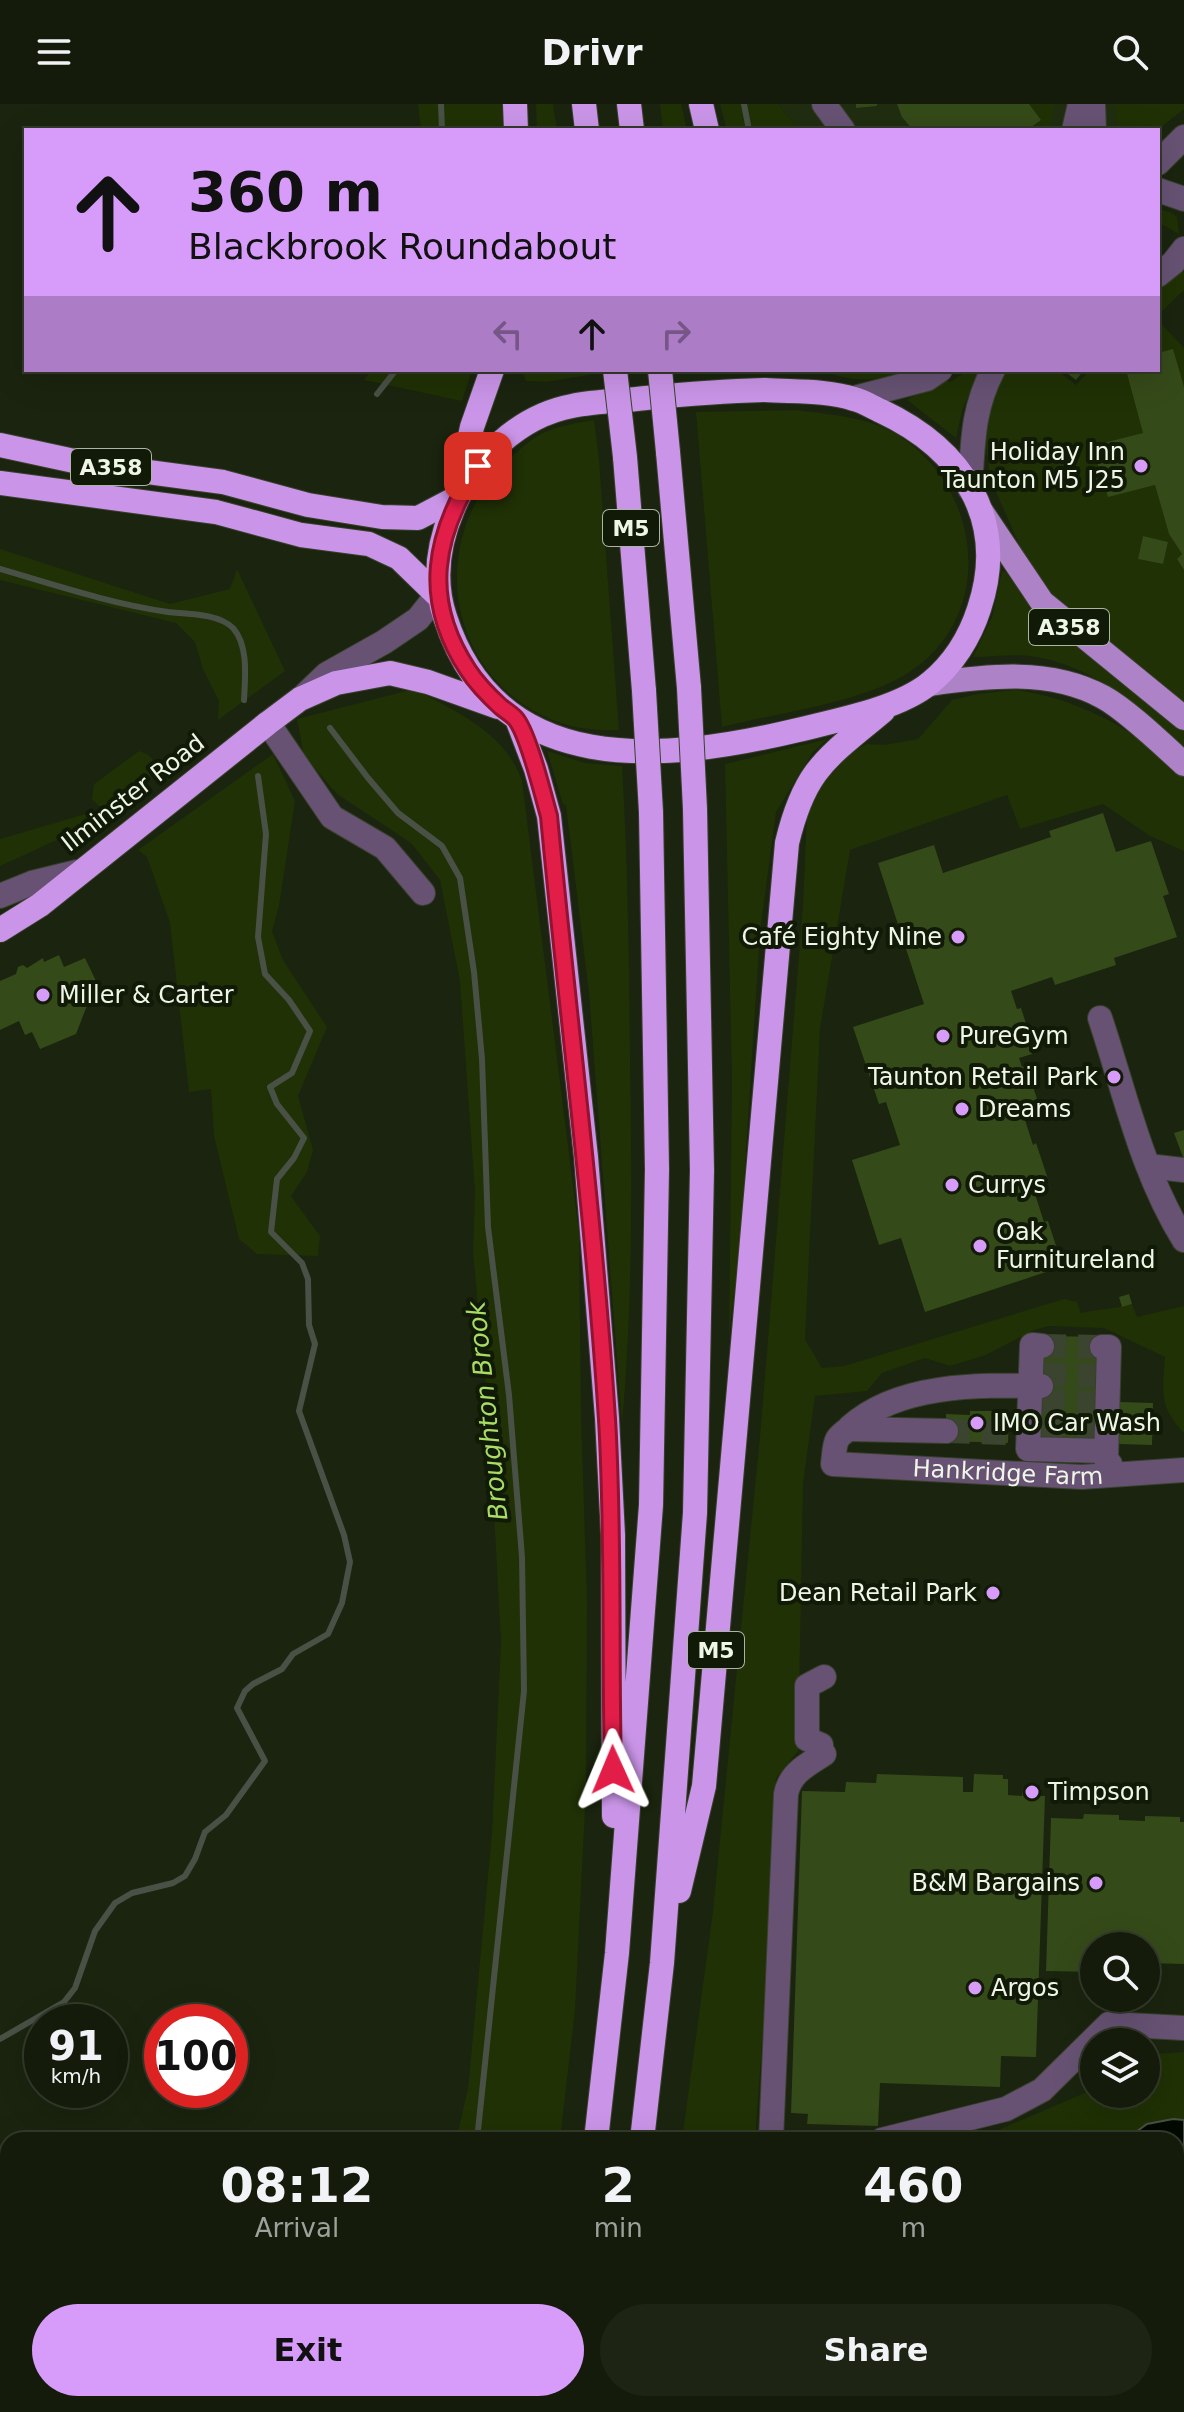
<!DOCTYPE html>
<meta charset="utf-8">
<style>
body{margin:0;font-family:"DejaVu Sans",sans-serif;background:#1d2413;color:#f1f3f6;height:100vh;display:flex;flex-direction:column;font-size:30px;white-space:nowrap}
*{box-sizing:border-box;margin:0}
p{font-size:26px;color:#9da19c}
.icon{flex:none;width:44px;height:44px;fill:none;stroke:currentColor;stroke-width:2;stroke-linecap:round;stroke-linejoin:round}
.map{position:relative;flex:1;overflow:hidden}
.panel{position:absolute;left:0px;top:2028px;width:1184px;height:280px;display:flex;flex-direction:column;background:#141b0a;border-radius:24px 24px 0 0;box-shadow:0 8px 32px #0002,0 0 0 2px #33392b}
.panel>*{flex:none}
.hud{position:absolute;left:24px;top:24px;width:1136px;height:244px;border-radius:0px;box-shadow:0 8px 32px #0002,0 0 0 2px #33392b;background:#d79bf9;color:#111;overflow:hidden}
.buttons{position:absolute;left:1080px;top:1828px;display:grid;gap:16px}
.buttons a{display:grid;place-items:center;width:80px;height:80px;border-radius:50%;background:#141b0a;box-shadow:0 8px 32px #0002,0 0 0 2px #33392b;font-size:40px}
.speed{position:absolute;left:24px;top:1900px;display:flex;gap:16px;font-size:40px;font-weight:700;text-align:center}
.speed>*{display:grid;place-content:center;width:104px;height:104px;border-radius:50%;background:#141b0a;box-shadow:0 8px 32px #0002,0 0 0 2px #33392b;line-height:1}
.speed small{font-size:20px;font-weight:400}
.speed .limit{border:12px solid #d22;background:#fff;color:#111}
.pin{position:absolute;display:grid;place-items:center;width:68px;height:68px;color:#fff;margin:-34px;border-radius:16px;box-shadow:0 4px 12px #0006}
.me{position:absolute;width:88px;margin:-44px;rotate:359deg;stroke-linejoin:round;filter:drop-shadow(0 0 6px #0008)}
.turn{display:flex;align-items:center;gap:28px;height:168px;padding:0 32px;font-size:36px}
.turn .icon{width:104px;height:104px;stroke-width:2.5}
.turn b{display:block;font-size:56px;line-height:68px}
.lanes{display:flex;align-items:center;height:76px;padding:0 32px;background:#0003;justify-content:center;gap:40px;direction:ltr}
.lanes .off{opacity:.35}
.eta{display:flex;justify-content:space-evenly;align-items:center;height:136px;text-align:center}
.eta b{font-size:48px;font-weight:700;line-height:56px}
.primary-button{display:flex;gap:16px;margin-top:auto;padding:16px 32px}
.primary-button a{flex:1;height:92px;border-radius:48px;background:#d79bf9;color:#111;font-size:32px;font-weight:700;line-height:92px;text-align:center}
.primary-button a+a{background:#1d2413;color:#f1f3f6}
header{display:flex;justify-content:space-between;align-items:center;height:104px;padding:0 32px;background:#141b0a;font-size:36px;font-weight:700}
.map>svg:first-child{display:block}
.built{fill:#202d10}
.green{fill:#203105;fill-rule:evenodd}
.water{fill:#020900;stroke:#495046;stroke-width:2}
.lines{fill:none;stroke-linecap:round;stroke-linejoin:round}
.stream{stroke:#495046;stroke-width:6}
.building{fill:#354a19}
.minor-tunnel{stroke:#3a442f;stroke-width:24;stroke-dasharray:24 12;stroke-linecap:butt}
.minor-casing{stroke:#38412d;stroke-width:26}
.major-casing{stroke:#38412d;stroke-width:26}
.highway-casing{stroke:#38412d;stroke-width:26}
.minor{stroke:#675273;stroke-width:24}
.major{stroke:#ae82c7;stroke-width:24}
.highway{stroke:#ca95e8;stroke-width:24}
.highway-bridge-casing{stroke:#38412d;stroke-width:26;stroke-linecap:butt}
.highway-bridge{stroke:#ca95e8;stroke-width:24}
.route-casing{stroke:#92132f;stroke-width:20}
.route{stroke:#e11d48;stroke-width:14}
.poi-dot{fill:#d79bf9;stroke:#111a06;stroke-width:3}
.labels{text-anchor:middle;stroke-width:8;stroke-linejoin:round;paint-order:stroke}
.shield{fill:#111a06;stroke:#acb4a4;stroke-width:2}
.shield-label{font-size:22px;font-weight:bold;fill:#eff6e8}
.poi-label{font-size:24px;fill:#eff6e8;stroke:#111a06;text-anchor:start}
.street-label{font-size:24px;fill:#eff6e8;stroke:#111a06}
.water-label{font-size:26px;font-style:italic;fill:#a8dc64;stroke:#111a06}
</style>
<header><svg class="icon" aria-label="menu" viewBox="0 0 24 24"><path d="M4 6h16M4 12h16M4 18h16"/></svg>Drivr<svg class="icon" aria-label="search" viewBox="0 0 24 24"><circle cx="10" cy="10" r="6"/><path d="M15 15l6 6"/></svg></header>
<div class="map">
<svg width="1184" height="2308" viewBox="0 0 1184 2308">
<rect width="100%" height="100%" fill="#1a240e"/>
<path class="built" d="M778,0H1184V5L1157,26H799Z"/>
<path class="green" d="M418,0H502L503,26H421Z
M536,0H553L557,26H537Z
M660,0H681L687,26H663Z
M720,0H778L799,26H727Z
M1029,0H1055L1050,26H1027L1041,16Z
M1115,0H1184V5L1157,26H1118Z
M1158,105L1170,108L1177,113L1179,130L1158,118Z
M1184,166V186L1158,211V182Z
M1158,216L1184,244V283L1158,249Z
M372,266H472L462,297L364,276Z
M521,266H588L589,271L546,278L526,277Z
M822,266H839L846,269L861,266H916C881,276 857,281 822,266Z
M963,266H979L962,307L956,334L907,296L940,276L951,278L962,270Z
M1006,266H1057L1076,281L1090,266H1126L1143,329L1108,392L1155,381L1169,430L1182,450L1177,455L1184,466V599L1079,517L1052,492L1029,463L990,374L986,341L987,311ZM1143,433L1168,438L1163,460L1138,455Z
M796,306C831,311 865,312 896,330C982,382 998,512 908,569C859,600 779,608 722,623L696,308Z
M594,316L599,356L619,626C601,626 582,626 564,620C451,584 422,444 503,362C514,350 527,338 541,330C557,322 576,319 594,316Z
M0,445L170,500L230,485L237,465L285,567L218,616L219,597L203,565L195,538L176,519L0,476Z
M1002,467L1006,468L1034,507L1184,625V644C1141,603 1091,560 1030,552C1011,550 992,553 973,553L992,513Z
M414,585C457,608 506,629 522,677L579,1129L581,1311L587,1496L586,1684L575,1906L560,2036H456L468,1985L492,1729L501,1539L489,1313L473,1149L475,1088L460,877L440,776L411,739L337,690L304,652L297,615Z
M1016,586C1081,595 1138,627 1184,673V747L1150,732L1103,700L1020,725L1007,691L850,746L820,925L805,1235L822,1264L844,1262L1064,1195L1077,1198L1081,1209C1098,1205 1115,1205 1132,1200L1137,1213L1184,1202V1329C1158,1302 1163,1288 1165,1253L1104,1224L1049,1222L1034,1226L986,1251L950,1262L925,1254L882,1269L867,1287L815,1292L803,1380L798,1647L776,1674L771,1814L755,2036H682L713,1807L761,1322L803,801L807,710L825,677L849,651L866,640L884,641L918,635L952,596L977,590Z
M828,635L813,648L776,708L760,828L741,1126L729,1234L732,977L725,660Z
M139,647C149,650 155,655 156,666L111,703L99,702L92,695L94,680Z
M547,647L585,659L622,662C628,760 629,857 630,955C632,1077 633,1198 622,1320L589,889L566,701L563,700Z
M273,650L295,697L279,802L272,827L283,856L327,923L298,992L313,1046L307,1068L291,1092L320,1132L318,1152L257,1150L239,1135L214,1032L211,985L189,988L170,819L147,753L138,746Z
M89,709L96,714L57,736L0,762V735Z
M1184,1948V2070L1176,2071V2036H975L1094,1985V1990H1146V1955L1155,1950Z
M395,2300H528L527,2308H394Z
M658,2300H1076L1073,2308H657Z"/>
<path class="water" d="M1173,2015L1184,2016V2070L1176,2071V2036H1125L1147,2020Z
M1035,2300H1076L1073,2308H1032Z"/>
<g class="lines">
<path class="stream" d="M441,0L442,26
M744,0L749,26
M377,290L396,266
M0,465C55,481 111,500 168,508C187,510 218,509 233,524C249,542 245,575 244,596
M330,624L368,674L398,709L442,742L460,774L474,868L482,955L488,1123L509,1291L522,1453L524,1587L477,2036
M0,1935L64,1898L75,1884L95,1827L115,1799L132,1789L173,1779L185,1772L195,1755L205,1728L226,1711L265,1657L237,1604L245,1587L253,1580L282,1565L293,1550L328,1530L342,1499L350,1458L344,1431L299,1307L315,1240L309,1221L308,1175L302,1159L271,1128L277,1075L294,1054L304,1034L277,1000L270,983L292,969L310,927L289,896L265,870L258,833L266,730L258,672
M423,2308L424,2300"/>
</g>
<path class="building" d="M856,0H877V2L856,4Z
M897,0H1029L1041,16L1027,26H913L902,13Z
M1173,245L1184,283V466L1177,455L1182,450L1169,430L1155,381L1108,393L1092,342L1143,329L1126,266H1158V249Z
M1063,266H1084L1076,276Z
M1143,432L1168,438L1163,460L1138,455Z
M1103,709L1116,748L1151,737L1169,790L1163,792L1177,833L1114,854L1116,861L1055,881L1052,873L1011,887L1017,905L1021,904L1033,941L1029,942L1032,950L1019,954L1022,963L1026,961L1037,995L1033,997L1038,1012L1025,1016L1033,1041L1036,1039L1048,1075L1043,1077L1046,1086L1035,1090L1044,1118L1048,1117L1059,1151H1057L1061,1163L925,1208L901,1134L879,1141L852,1056L900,1041L886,998L879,1000L853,923L924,900L878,759L934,741L943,769L1051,733L1049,727Z
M59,851L64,863L85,854L96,877L82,883L88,899L76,930L40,945L32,928L25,931L19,917L0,926V877L16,870L18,863L23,861L27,864L43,854L44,858Z
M1184,1026V1056L1174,1029Z
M1129,1190L1132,1200L1122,1203L1119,1193Z
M1043,1232L1103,1233L1099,1343L1039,1341Z
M1119,1298L1153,1299L1152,1341L1118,1340Z
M970,1307H1009L1008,1339L946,1337V1310L970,1311Z
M877,1670L963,1673V1688H973L974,1670L1003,1671V1675H1008V1691L1022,1692L1023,1684H1041V1692H1045L1036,1953L1001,1952L1000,1983L880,1979L878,2022L807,2020L808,2010L791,2009L802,1687L845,1688L846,1678L876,1679Z
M1084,1710L1119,1711V1716L1145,1717V1712L1180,1713V1718H1184V1860L1146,1859V1842H1094V1868L1046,1867L1051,1714L1083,1715Z"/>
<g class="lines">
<path class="minor-tunnel" d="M1042,1242L1102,1243
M1042,1270L1101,1272
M1041,1297L1100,1299
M1040,1326L1099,1327
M946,1327L1008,1329"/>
<defs>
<g id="minor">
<path d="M824,0L843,26"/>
<path d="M1093,0L1094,26"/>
<path d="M1074,26L1080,0"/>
<path d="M1158,59L1184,33"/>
<path d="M1158,86L1184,95"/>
<path d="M1158,171L1173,159L1184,145"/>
<path d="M854,294L927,275L940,266"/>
<path d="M970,385C973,340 972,306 993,266"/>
<path d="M305,591L327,570L384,538L418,515L437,491"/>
<path d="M268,619L332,713L385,744L423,789"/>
<path d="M0,792L32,779L77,768"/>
<path d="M1100,914C1125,989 1142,1069 1184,1136"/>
<path d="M1148,1062L1184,1066"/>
<path d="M1042,1242L1032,1241L1028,1345L1106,1347"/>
<path d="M1102,1243H1109L1106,1355L1110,1360"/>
<path id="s1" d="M1041,1282C980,1281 899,1279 850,1323C847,1327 839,1331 837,1336C834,1342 834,1353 833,1360L1082,1373L1184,1366"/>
<path d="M849,1325L946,1327"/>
<path d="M821,1641L807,1635V1582L824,1573"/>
<path d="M771,2036L786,1690C790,1669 807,1661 824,1650"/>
<path d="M882,2036L1006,2005L1042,1986L1109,1920L1184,1924"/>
</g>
<path id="major" d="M981,407L1042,498L1184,614
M929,580C987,572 1050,564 1103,593C1127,606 1163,641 1184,660"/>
<path id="highway" d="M515,0L516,26
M584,0L587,26
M629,0L632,26
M701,0L707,26
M765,286C793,288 827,286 854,295C863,297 872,303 881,307C962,345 1009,415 979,505C970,533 953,560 930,579C898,605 838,616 798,626C664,658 497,676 445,513C433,477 438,440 453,405C473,356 519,312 572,302C596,297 622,297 646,294C686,290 725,287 765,286Z
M0,341L88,360L223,378L308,401L382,413L418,414L458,393
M668,348L689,584
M625,353L644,587
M0,379L216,408L301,431L369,440L399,454L437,491
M459,383L472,323L492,266
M517,615L536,665L549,712L586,1053L607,1314L613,1431L614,1712
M0,826L40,801L268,619L300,595L336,579L390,569L428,578L498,603
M679,1787L704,1682L787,739C805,664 827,654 883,607
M596,2036L617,1849L651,1401L657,1065L651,708
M642,2036L662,1859L695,1409L702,1066L695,705
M565,2308L566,2300
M611,2308L612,2300"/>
</defs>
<use href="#minor" class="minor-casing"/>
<use href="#major" class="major-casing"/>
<use href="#highway" class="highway-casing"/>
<use href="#minor" class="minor"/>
<use href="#major" class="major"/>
<use href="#highway" class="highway"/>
<defs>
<path id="highway-bridge" d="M615,266L625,353
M660,266L668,348
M689,584L695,705
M644,587L651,708"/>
</defs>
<use href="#highway-bridge" class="highway-bridge-casing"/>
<use href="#highway-bridge" class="highway-bridge"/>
</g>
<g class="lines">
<defs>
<path id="route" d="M478,362C434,430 421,495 468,566C477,580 489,592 501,603C505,606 511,610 515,614C528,628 543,691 549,712C568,913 594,1113 607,1315C614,1432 610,1549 613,1666"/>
</defs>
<use href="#route" class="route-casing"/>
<use href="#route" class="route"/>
</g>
<g class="poi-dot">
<circle cx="1141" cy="362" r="8"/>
<circle cx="958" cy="833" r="8"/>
<circle cx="43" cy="891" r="8"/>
<circle cx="943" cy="932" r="8"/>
<circle cx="1114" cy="973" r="8"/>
<circle cx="962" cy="1005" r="8"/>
<circle cx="952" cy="1081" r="8"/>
<circle cx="980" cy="1142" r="8"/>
<circle cx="977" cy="1319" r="8"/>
<circle cx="993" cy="1489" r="8"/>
<circle cx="1032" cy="1688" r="8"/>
<circle cx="1096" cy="1779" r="8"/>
<circle cx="975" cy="1884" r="8"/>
</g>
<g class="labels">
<g class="shield">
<rect x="71" y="345" width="80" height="36" rx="6"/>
<rect x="603" y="406" width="56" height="36" rx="6"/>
<rect x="1029" y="505" width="80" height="36" rx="6"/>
<rect x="688" y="1528" width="56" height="36" rx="6"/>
</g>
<g class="shield-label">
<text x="111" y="371">A358</text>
<text x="631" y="432">M5</text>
<text x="1069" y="531">A358</text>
<text x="716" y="1554">M5</text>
</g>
<g class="poi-label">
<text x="1125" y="356" text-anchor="end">Holiday Inn<tspan x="1125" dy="28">Taunton M5 J25</tspan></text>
<text x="942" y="841" text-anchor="end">Café Eighty Nine</text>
<text x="59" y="899">Miller &amp; Carter</text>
<text x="959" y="940">PureGym</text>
<text x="1098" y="981" text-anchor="end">Taunton Retail Park</text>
<text x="978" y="1013">Dreams</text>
<text x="968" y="1089">Currys</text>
<text x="996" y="1136">Oak<tspan x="996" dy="28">Furnitureland</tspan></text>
<text x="993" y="1327">IMO Car Wash</text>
<text x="977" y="1497" text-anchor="end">Dean Retail Park</text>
<text x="1048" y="1696">Timpson</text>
<text x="1080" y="1787" text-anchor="end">B&amp;M Bargains</text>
<text x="991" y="1892">Argos</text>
</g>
<g class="street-label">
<text transform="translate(133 689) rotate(-38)" y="8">Ilminster Road</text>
<text dy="8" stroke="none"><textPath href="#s1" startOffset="418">Hankridge Farm</textPath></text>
</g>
<g class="water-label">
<text transform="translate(487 1307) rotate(-96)" y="9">Broughton Brook</text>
</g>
</g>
</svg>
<div class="buttons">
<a><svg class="icon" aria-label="search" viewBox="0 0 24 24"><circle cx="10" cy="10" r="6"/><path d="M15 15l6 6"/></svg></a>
<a><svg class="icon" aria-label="layers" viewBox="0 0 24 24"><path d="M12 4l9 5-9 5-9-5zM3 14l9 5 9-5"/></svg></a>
</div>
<div class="speed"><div>91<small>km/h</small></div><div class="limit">100</div></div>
<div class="pin" style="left:478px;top:362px;background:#d93025"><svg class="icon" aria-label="arrive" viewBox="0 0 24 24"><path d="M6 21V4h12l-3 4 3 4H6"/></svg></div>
<svg class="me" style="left:613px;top:1666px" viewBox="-20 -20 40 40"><path d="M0-17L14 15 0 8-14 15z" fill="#e11d48" stroke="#fff" stroke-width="4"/></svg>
<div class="hud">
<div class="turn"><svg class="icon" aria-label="ahead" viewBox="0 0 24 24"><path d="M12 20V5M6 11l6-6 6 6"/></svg><div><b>360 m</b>Blackbrook Roundabout</div></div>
<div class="lanes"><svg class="icon off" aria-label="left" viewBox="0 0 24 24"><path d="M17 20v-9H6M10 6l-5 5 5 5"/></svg><svg class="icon" aria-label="ahead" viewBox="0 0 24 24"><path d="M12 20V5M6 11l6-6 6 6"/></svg><svg class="icon off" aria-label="right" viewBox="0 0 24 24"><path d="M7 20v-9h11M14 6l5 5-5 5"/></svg></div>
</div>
<section class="panel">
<div class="eta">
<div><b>08:12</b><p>Arrival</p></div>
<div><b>2</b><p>min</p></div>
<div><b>460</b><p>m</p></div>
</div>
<div class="primary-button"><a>Exit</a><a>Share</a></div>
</section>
</div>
